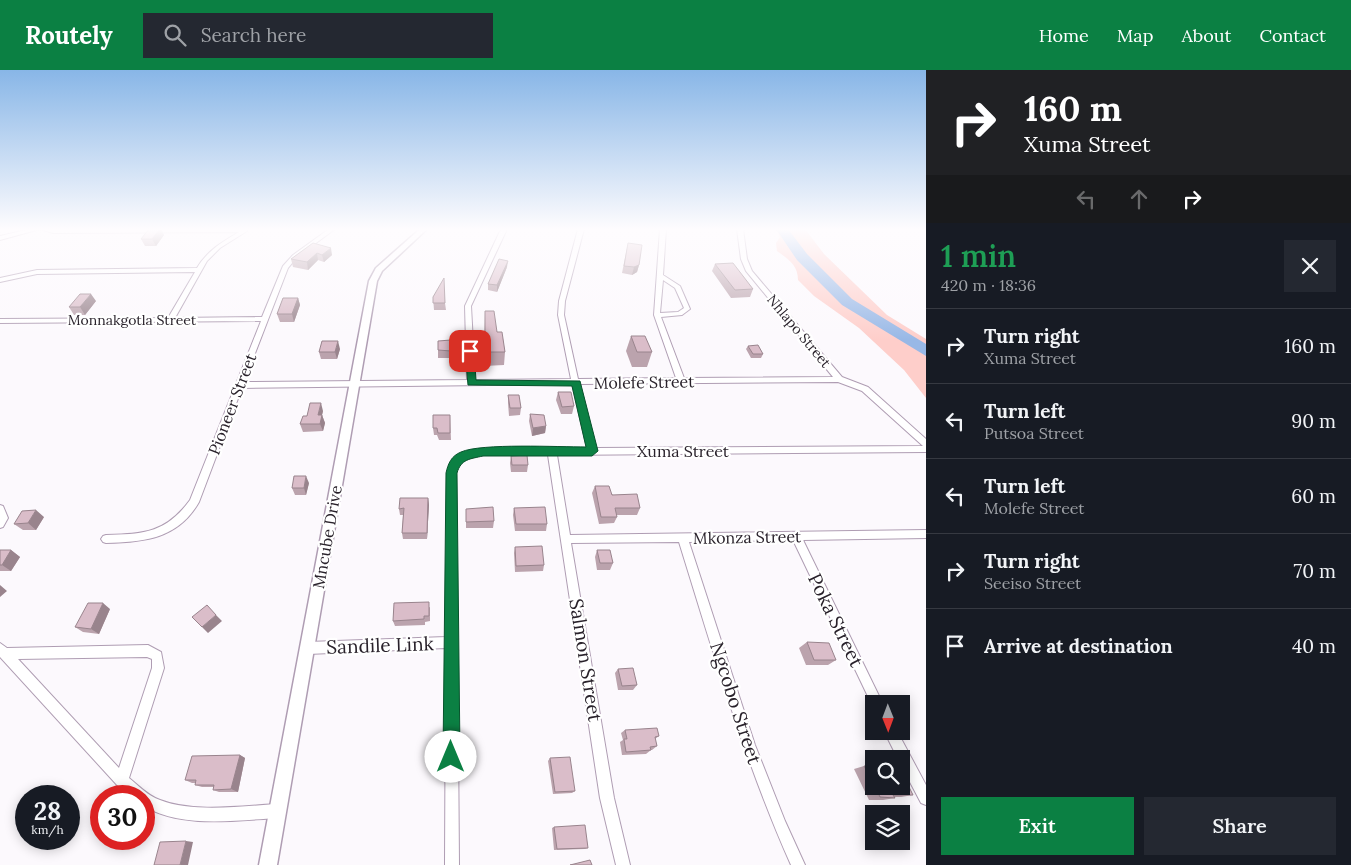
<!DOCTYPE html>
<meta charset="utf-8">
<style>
body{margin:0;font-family:Lora,serif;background:#242831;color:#f1f3f6;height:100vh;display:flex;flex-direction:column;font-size:19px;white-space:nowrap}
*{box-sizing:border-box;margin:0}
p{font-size:16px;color:#9ea1a6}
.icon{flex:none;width:28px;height:28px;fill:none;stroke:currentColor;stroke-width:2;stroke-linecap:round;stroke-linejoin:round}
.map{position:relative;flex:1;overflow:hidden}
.sheet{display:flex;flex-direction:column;background:#171b24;width:425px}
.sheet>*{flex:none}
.banner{background:#202124;color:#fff;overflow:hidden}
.needle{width:32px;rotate:179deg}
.fabs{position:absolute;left:865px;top:625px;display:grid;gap:10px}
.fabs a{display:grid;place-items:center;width:45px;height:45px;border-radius:0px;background:#171b24;box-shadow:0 2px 12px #0003;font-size:25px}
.speed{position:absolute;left:15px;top:715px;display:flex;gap:10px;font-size:25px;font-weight:700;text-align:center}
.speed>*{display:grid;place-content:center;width:65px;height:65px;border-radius:50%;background:#171b24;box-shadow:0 2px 12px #0003;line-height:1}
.speed small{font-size:12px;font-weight:400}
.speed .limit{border:8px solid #d22;background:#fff;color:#111}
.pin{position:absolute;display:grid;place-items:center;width:42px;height:42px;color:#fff;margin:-21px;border-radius:10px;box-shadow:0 2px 8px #0006}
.me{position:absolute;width:55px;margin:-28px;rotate:0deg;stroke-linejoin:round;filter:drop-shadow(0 0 4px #0008)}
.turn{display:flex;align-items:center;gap:18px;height:105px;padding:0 15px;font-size:22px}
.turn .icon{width:65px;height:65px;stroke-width:2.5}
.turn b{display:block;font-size:35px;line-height:42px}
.lanes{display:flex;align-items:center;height:48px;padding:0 15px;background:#0003;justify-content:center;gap:25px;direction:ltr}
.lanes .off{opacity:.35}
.round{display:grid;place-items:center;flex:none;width:52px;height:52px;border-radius:0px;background:#242831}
.summary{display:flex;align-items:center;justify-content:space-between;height:85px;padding:0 15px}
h1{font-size:30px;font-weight:600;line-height:38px;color:#1e9e55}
.cta{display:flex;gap:10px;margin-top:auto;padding:10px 15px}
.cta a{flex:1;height:58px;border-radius:0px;background:#0b8043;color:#fff;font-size:20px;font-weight:600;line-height:58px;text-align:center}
.cta a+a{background:#242831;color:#f1f3f6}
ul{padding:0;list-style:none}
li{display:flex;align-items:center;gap:15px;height:75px;padding:0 15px;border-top:1px solid #363941}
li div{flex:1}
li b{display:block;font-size:19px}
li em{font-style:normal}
header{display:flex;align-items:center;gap:30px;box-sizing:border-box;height:70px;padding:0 25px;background:#0b8043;color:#fff}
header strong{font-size:24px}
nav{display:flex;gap:28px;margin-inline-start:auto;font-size:18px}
.search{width:350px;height:45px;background:#242831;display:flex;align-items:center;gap:12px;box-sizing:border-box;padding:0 18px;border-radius:0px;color:#9ea1a6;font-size:19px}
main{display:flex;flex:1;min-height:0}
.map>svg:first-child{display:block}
.green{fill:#fececa}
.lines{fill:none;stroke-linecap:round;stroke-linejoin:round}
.river{fill:#98b8e6;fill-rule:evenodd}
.minor-casing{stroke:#af9db3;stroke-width:2}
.tertiary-casing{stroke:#af9db3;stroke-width:3}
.minor{fill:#fff;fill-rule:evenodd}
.tertiary{fill:#fff;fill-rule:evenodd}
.wall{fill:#bba3ad}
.shaded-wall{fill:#99848d}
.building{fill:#dabdc9;stroke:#99848d}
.route{fill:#0b8043;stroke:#07532c}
.labels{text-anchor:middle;stroke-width:4.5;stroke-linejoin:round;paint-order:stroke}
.far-street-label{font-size:14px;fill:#29222b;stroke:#fff}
.street-label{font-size:16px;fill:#29222b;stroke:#fff}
.near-street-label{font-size:19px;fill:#29222b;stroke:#fff}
</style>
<header>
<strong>Routely</strong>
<div class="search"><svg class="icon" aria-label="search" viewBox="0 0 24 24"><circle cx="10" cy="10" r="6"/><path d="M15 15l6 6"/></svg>Search here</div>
<nav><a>Home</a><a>Map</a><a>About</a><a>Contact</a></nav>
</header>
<main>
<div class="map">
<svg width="926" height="795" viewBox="0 0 926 795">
<rect width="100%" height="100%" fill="#fcf9fd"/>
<path class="green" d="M776,159H805L824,184L887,245L926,269V328L904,300L859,258L814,226L798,210C798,195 788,189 777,181L776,173L780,167Z"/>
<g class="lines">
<path class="river" d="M776,159H788L807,184L852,229L926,274V286L842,235L797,190Z"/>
<defs>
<path id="minor" d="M30,159H40L0,170V166Z
M40,159H247V161L220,178L207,191L175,248L262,247L283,196L293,185L329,159H335L297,187L288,198L244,312L467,310L465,236L501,159H507L471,236L475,310L571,309L558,245L559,231L578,159H584L565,231L564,245L578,309L676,308L654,245L660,159H666L663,205L680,216L690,239L682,245L661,247L684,308L833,307L746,201L741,189L737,159H743L747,189L752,201L842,307L868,317L926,369V382L557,385L570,465L926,460V468L803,470L881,630L883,634H874V639L793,470L689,472L755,675L785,751L805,795H791C744,690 713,581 679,472L571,473L614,728L630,795H616L600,728L548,385C530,385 479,381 465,390C460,393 458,397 456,403L459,795H445L446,578L308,584L304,582L302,578L304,574L308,572L446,567L448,403C453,387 462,382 477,380L587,378L572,314L242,318L199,432C178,469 144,472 106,473L103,472L101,469L103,466L106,465C144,464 166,463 190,430L261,251L0,253V249L168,248L195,202L37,204L0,212V208L37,200L197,198C207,181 222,172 239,162L53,163ZM663,210L675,218L684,238L678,242L660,243ZM838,312L862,321L923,376L596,378L580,314Z
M0,435L3,436L8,448L3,457L0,458Z
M0,573L7,578L148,575L161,582L164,598L129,708C139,716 148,726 160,730C192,743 243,736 278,734L283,736L285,741L283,746L278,748C237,750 181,759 144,736V726H131L117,715L0,587ZM147,587L152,589V598L119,698L18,589Z
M884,661H897L926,715V735L921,733L901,695V689H898Z"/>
<path id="tertiary" d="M420,159H427L382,201L377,211L277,795H259L369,211L376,198Z"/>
</defs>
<use href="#minor" class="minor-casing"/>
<use href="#tertiary" class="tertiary-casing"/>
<use href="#minor" class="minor"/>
<use href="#tertiary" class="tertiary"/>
</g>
<path class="wall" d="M149,159H161L164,165L156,176H145L141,169Z
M313,173L332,185L324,192L318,190L308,200L293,197L291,189Z
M628,173L639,195L637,202L632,205L622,203Z
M715,194L753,219L750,227L731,228L712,201Z
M507,197L497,222L488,220V214Z
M433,227L445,233L446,240H434Z
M298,228L300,235L294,252H280L277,244Z
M96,231L85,245H74L69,237Z
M485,241L497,262L505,282L504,295L484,296Z
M631,266L652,282L647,297H632L626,281Z
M451,270V288H438V280Z
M748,276L763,284L761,288H751L746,279Z
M340,279L337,289H321L319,282Z
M558,322L574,336L572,344H561L556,330Z
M508,325L521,338L520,345L509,346L508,333Z
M323,341L322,345L325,353L323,361L303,362L300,354L307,346Z
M530,344L546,356L545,363L532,366L529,351Z
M450,345L451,370H439L437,365H434L433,358Z
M511,386L528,395L527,402H511L510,393Z
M309,413L306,425H295L292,418Z
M595,416L640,438L637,445H616L617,447L614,453L599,454L592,423Z
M428,428L429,435L427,469H403L402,463L403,445H400L399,439Z
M514,438L547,454L546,461H515L513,445Z
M466,439L494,451L493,458H466Z
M44,447L36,460H23L14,454Z
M515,477L544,495L543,501L515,502L514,483Z
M0,480H11L20,487L11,501H0Z
M597,480L613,493L610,500H597L595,487Z
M430,537V551L425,552V555L395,556L393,551Z
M110,539L99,564L83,562L75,557Z
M807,572L836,590L828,595H806L799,578Z
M618,599L637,615L633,620H618L615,603Z
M625,660L659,666L655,669L657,676L652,680H651L646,684L622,685L620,672L623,670L621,663Z
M240,685L245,688L238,722H219L213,720V717H202L195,715L196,713H192L185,710Z
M550,688L575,721L572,723L553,724L548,691Z
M864,696H874V716H901L913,725L901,727H894L895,728L883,730H869L854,699Z
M554,757L588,778L585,779L554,780L552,758Z"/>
<path class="shaded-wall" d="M160,159H161L164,165L156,176L152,169Z
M331,178L332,185L324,192L322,185Z
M317,183L318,190L308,200L307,192Z
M508,191L507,197L497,222V215Z
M639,195L637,202L632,205L634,197Z
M91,224L96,231L85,245L80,237Z
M298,228L300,235L294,252L292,244Z
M338,271L340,279L337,289L335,282Z
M321,333L323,341L320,353L318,345Z
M322,345L325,353L323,361L320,354Z
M546,356L545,363L532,366L533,358Z
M306,406L309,413L306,425L304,418Z
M428,428L429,435L427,469V463Z
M36,440L44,447L36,460L28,453Z
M11,480L20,487L11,501L2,495Z
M0,515L7,521L0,527Z
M103,533L110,539L99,564L91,559Z
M216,545L222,551L208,563L202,557Z
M240,685L245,688L238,722L231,719Z
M186,771L193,772L188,795H180Z"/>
<path class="building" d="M149,159H160L152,169H141Z
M313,173L331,178L322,185L317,183L307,192L291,189Z
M628,173L642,175L639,195L634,197L624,196Z
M499,189L508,191L497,215L488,214Z
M733,193L753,219L735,220L715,194Z
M444,208L445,233H433V227Z
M80,224H91L80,237H69Z
M283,228H298L292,244H277Z
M485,241H494L497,262H502L505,282H485Z
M631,266H645L652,282H637Z
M451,270V281L438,280V271Z
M322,271H338L335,282H319Z
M758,275L763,284H753L748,276Z
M558,322H571L574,336L562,337Z
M508,325H519L521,338H510Z
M310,333H321L318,345H322L320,354H300L303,346H307Z
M530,344L544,345L546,356L533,358Z
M433,345H450V363H438L437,358H433Z
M527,385L528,395H512L511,386Z
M294,406H306L304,418H292Z
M595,416H609L612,425L637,424L640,438H615L617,447H601Z
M400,428H428L427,463H402L404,438L399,439Z
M493,437L494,451L466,452V439Z
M545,437L547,454H516L514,438Z
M36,440L28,453L14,454L22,441Z
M542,476L544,495L516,496L515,477Z
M0,480H11L2,495H0Z
M597,480H610L613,493H600Z
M429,532V546H424V549L393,551L394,533Z
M88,533H103L91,559L75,557Z
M207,535L216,545L202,557L192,547Z
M807,572L829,573L836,590H814Z
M633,598L637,615L622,616L618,599Z
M657,658L659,666L655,667L657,676L650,677L651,680L626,682L624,669H627L625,660Z
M240,685L231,719L213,720L214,715H195L196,710H185L192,686Z
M570,687L575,721L555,722L550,688Z
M864,696H874V715Z
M901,701L913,725H893L895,728L880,727L875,716H901Z
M585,755L588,778L557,779L554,757Z
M186,771L180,795H154L160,772Z
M590,790L592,795H570Z"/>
<linearGradient id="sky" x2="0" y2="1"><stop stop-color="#88b6e7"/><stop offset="0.59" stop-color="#fefcfe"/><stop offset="1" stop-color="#fefcfe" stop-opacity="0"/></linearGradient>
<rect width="926" height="270" fill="url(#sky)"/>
<path class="route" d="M470,278L474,281L476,310L580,311L598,381L592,386H483C470,389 461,389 457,403L460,687L457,693L451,695L445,693L443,687L446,403C448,394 451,386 461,382C481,373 559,377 586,377L572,316L468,315L465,281Z"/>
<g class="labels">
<g class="far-street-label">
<text x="132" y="255">Monnakgotla Street</text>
<text transform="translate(799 261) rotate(50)" y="5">Nhlapo Street</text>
</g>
<g class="street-label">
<text transform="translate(644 312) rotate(-1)" y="6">Molefe Street</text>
<text transform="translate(232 334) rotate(-69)" y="6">Pioneer Street</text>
<text x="683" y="387">Xuma Street</text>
<text transform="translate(327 467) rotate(-80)" y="6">Mncube Drive</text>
<text transform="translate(747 467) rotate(-1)" y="6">Mkonza Street</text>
</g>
<g class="near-street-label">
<text transform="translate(836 550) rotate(64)" y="7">Poka Street</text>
<text transform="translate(380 575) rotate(-2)" y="7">Sandile Link</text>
<text transform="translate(586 590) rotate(81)" y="7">Salmon Street</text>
<text transform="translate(736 633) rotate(72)" y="7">Ngcobo Street</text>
</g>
</g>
</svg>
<div class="fabs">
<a><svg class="needle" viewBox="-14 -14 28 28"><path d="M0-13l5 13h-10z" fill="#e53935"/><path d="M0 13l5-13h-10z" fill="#9ea1a6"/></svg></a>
<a><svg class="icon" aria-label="search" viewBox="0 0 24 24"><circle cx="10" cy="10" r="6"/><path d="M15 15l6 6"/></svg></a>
<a><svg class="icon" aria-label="layers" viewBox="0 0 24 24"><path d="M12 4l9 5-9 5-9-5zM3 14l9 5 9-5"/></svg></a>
</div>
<div class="speed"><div>28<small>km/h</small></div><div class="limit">30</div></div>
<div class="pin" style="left:470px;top:281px;background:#d93025"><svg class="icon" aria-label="arrive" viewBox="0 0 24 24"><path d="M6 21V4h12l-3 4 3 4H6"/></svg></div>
<svg class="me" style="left:451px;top:687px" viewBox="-20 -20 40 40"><circle r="19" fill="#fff"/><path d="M0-13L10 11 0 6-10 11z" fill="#0b8043"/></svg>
</div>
<section class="sheet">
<div class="banner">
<div class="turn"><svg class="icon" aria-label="right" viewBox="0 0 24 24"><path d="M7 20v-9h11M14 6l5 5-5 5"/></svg><div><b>160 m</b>Xuma Street</div></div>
<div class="lanes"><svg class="icon off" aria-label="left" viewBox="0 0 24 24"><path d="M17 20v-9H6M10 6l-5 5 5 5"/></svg><svg class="icon off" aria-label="ahead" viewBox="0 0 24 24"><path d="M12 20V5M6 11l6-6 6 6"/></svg><svg class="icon" aria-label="right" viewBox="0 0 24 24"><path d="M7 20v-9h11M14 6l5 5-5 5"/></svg></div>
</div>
<div class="summary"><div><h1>1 min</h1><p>420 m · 18:36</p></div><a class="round"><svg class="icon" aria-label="close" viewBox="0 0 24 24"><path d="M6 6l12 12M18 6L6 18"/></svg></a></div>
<ul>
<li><svg class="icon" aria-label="right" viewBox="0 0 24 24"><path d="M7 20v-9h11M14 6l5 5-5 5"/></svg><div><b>Turn right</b><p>Xuma Street</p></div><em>160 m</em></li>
<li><svg class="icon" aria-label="left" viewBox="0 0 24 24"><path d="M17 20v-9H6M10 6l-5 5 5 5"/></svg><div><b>Turn left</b><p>Putsoa Street</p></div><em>90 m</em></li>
<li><svg class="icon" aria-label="left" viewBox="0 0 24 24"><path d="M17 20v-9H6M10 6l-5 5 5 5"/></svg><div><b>Turn left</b><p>Molefe Street</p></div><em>60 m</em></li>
<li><svg class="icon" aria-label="right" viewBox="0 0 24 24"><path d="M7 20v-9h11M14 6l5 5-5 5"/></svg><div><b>Turn right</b><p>Seeiso Street</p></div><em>70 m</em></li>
<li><svg class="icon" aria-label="arrive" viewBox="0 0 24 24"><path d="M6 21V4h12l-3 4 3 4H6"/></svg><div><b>Arrive at destination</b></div><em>40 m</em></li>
</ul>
<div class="cta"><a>Exit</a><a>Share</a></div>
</section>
</main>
